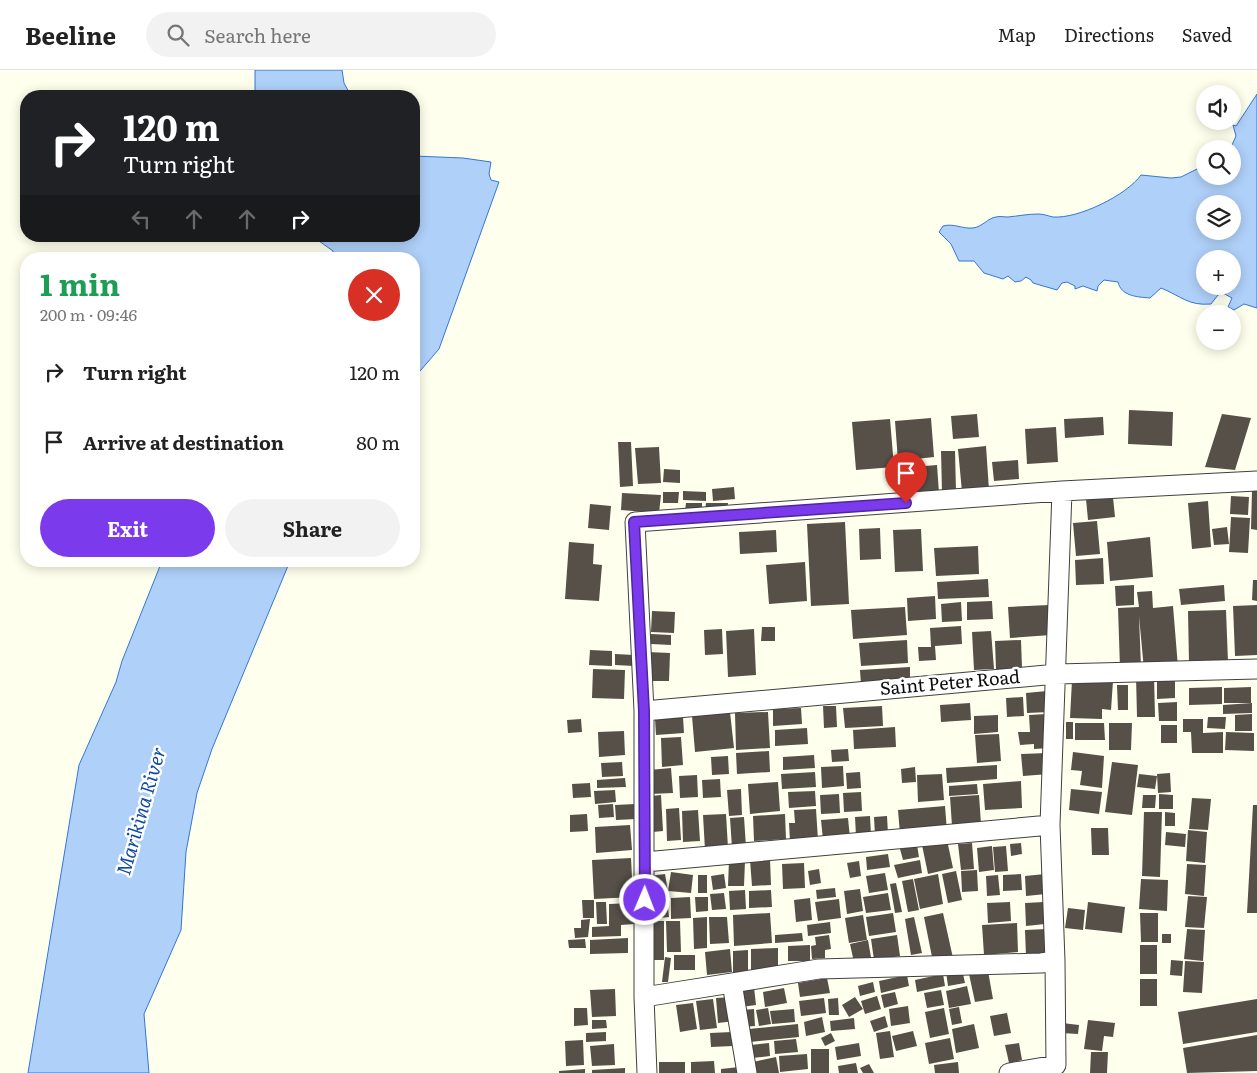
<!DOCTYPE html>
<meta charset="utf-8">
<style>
body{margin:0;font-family:Literata,serif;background:#f2f2f2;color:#222;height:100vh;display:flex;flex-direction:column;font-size:19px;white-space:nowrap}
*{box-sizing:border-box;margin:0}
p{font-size:16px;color:#767676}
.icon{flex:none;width:28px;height:28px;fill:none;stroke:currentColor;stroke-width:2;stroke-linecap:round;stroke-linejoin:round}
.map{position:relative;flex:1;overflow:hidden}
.details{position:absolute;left:20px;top:182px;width:400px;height:315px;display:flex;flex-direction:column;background:#fff;border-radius:20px;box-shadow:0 2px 12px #0003}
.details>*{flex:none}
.top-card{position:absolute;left:20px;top:20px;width:400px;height:152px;border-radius:20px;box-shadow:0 2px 12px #0003;background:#202124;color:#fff;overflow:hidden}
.controls{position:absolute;left:1196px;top:15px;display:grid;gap:10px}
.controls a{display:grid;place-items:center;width:45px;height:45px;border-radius:50%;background:#fff;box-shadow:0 2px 12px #0003;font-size:25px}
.pin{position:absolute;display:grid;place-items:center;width:42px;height:42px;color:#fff;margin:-51px -21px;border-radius:50% 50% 50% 0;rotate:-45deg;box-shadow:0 0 5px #0007}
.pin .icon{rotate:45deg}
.me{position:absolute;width:55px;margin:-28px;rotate:1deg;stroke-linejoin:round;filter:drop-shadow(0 0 4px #0008)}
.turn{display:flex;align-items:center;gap:18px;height:105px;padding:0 20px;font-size:22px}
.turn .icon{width:65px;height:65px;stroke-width:2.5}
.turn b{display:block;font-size:35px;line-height:42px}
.lanes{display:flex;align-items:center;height:48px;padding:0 20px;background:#0003;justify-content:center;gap:25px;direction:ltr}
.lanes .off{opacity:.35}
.round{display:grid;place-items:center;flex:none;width:52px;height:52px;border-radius:26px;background:#f2f2f2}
.summary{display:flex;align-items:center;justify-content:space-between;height:85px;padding:0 20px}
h1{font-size:30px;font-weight:700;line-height:38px;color:#1e9e55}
.cta{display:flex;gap:10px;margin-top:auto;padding:10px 20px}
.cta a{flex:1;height:58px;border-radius:30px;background:#7c3aed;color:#fff;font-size:20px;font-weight:700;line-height:58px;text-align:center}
.cta a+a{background:#f2f2f2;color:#222}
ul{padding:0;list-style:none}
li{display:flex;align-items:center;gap:15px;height:70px;padding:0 20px}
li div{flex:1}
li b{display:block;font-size:19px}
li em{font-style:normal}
header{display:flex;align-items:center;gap:30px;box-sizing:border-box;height:70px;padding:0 25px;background:#fff;border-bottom:1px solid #e0e0e0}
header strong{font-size:24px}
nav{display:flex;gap:28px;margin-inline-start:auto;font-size:18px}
.search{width:350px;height:45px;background:#f2f2f2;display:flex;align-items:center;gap:12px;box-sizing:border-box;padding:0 18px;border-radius:28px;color:#767676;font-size:19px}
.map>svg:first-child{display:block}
.water{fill:#afd0f9;stroke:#3377d3;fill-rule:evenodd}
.building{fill:#565049}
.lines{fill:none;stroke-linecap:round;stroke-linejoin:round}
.street-casing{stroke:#404040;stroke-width:21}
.street{stroke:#fff;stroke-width:19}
.route-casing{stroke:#51269a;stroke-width:12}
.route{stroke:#7c3aed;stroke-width:9}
.labels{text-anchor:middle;stroke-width:5;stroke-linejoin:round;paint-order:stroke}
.street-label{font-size:18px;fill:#0d0d0d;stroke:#fff}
.water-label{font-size:19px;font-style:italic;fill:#114aa4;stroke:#fff}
</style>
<header>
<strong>Beeline</strong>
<div class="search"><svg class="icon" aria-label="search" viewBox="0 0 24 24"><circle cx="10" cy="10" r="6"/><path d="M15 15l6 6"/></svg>Search here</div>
<nav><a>Map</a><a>Directions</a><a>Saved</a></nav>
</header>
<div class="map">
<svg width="1257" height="1003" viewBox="0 0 1257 1003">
<rect width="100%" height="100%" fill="#ffffed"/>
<path class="water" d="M255,0H342L344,13L351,26H255Z
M1257,24V238L1244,234L1234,240L1228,237L1232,228L1223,223L1218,225L1211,234C1188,236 1181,226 1161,218L1150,228C1137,227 1121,226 1118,212L1104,210L1098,216L1097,221L1083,216L1075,219V216L1067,212L1062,213L1057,220L1033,213L1031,210L1026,207L1021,211L1015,212L1008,206L1003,209L984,203L974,191H959L951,174L939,162L943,156C954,153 962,159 973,158C982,157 988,148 996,147C1000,146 1004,147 1008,147C1018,146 1028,144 1038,144C1044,144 1048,146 1053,147C1078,149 1127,125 1141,105L1171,108L1181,107L1205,95V106H1232V75L1236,66L1233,55L1236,56ZM1205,134H1232V161H1205ZM1205,189H1232V216H1205Z
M414,86L463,88L491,92L489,104L491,110L499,112L439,279L414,308V189H333V181L312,166H414Z
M162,491H290L212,679L197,723L186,782L181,860L144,944L149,1003H28L79,695L116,612L122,591Z"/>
<path class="building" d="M1129,340L1173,342L1172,376L1128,374Z
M977,344L979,367L953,369L951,346Z
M1222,344L1251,348L1235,400L1205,397Z
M1103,347L1104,365L1065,368L1064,349Z
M931,348L934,387L898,391L895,351Z
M890,349L894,397L856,400L852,352Z
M1056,357L1058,392L1027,394L1025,359Z
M618,372H631L633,416L620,417Z
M986,376L989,420L962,422L958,379Z
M659,377L661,413L638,414L635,378Z
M941,381H955L956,422H942Z
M1018,390L1019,409L994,411L992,392Z
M937,395L939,423L902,425V398Z
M664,399L680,400V413L663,412Z
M734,417L735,429L713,431L712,419Z
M683,421L706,422V431L683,430Z
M1252,421H1257V460L1251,459Z
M663,422H679L678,433H663Z
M622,423L661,425L659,443L621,440Z
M1231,426L1249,427L1248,445L1230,444Z
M1113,427L1115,447L1088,450L1086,429Z
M1208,431L1211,477L1192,479L1188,433Z
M686,433H702V442L685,441Z
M706,433H728L727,442H705Z
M590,434L611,436L609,460L588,458Z
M1231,447L1250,448L1248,483L1229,482Z
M1097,451L1100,484L1076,486L1073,453Z
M845,452L849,534L811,536L807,454Z
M1227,457L1229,474L1214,475L1212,459Z
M880,458L881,489L860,490L859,459Z
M921,459L923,501L895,502L893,460Z
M776,460L777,482L740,484L739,462Z
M1150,467L1153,507L1110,511L1107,472Z
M569,472L594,474L593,494L602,495L599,531L565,529Z
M978,476L979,504L936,506L934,478Z
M1103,488L1104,514L1076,515L1075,490Z
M805,492L807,531L769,534L766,495Z
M988,509L989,527L938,529L937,512Z
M1253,510H1257V531L1252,530Z
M1134,515V535L1116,536L1115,516Z
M1224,515L1225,531L1181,535L1179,519Z
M1152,521L1153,538L1173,536L1178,597L1144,600L1139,546L1141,597L1120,598L1118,538L1139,537L1137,522Z
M935,526L936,549L908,551L907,528Z
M992,531L993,549L967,550V532Z
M961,532L962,551L942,552L941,534Z
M1049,535L1051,565L1010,568L1008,537Z
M1257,535V585L1235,586L1233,536Z
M905,537L907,565L853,569L851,540Z
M1226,540L1228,592L1189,593L1188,541Z
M652,541L675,542L674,563L651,562Z
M961,556L962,574L935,576L936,590L919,591L918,577H931L930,558Z
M762,557H775V571H761Z
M722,559L723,584L705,585L704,560Z
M754,559L756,605L728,607L726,561Z
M991,561L994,599L974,600L972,562Z
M651,564L671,565V575L651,574Z
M907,570L908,593L861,596L859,573Z
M1021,570L1022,598L996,600L995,571Z
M590,580L612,581V596L589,595Z
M647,582L670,583L669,611H646Z
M615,584L634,585V596L615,595Z
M910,597V612L861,615L860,600Z
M593,599L625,600L624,629L592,628Z
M1154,605L1155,647H1137L1136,606Z
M1175,605V628L1157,629V606Z
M1072,610L1113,611L1111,640L1102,639V649L1070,648Z
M1117,615H1128V640H1118Z
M1222,617V634L1189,635V618Z
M1251,617V633H1224V618Z
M1047,621L1049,642L1027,643L1026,623Z
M1023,627L1024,646L1007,647L1006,628Z
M1177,632V651H1159L1158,633Z
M970,633L971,650L941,652L940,635Z
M1252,633V643L1223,644V635Z
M823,636H836L837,657L824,658Z
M882,636L883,656L845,658L843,638Z
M801,638L802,654L773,656V639Z
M730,642L734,678L695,682L692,646Z
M768,642L770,678L736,680L735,643Z
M1047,644L1049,678L1034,679V674L1020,675L1018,662H1030L1029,645Z
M1252,644V661H1235V645Z
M998,645V662L974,664V646Z
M683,647L684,663L656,665L655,649Z
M1208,647H1226L1225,659L1207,658Z
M581,649L582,662L568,663L567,650Z
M1183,649H1203V663L1223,662V683H1192L1191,662H1183Z
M1066,652H1073V669H1066Z
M1075,653H1104L1105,670H1075Z
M1109,653H1132L1131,680H1109Z
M1161,655H1177V673H1161Z
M895,657L896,677L854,679L853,660Z
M807,658L808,674L775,676V660Z
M624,661L625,685L599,687L598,662Z
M1226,662L1254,663V681L1225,680Z
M999,664L1001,691L977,693L975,665Z
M681,667L683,695L662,697L661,668Z
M848,679L849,691L832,692L831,680Z
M769,681L770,702L737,704L736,683Z
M1073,682L1104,686L1102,718L1080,715L1082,701L1071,700Z
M1048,683L1049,704L1023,706L1021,684Z
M814,685L815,698L783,700V687Z
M728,686L729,704L712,705L711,687Z
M622,692L623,706L602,707L601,693Z
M1112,692L1138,695L1132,745L1105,742Z
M997,695V709L947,713L946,698Z
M843,696L844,716L822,718L821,697Z
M915,697L916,712L902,713L901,699Z
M671,698L673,723L650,724L649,700Z
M815,702L816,717L782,719L781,704Z
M860,702L861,718L847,719L846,703Z
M1170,703L1171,722L1158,723L1157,704Z
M942,704L944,730L918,732L917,705Z
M1139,704L1157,706L1155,719L1137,717Z
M697,705L698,727L680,728L679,706Z
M625,708L626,717L597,718V710Z
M720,709L721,727L703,728L702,710Z
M1021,711L1022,738L985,740L983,714Z
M778,712L780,741L750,744L748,714Z
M590,713L591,727L573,728L572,714Z
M977,714L978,724L949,726V716Z
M741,719L742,745L729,746L727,720Z
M1071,719L1102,722L1099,744L1069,740Z
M615,720L616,732L595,734L594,721Z
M815,721L816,736L789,738L788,722Z
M861,722L862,741L844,742L843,723Z
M839,724L840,743L821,744L820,725Z
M1159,724L1173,725V739H1159Z
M661,725L663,761L653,762L651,726Z
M979,725L981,754L952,756L950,727Z
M1143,725H1156L1155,738H1142Z
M1192,728L1211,729L1208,760L1189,759Z
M613,734L614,747L599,748L598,735Z
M635,734L636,749L616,750L615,735Z
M1253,735H1257V843H1247Z
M945,736L947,761L900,764L898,740Z
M679,738L681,770L667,771L666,739Z
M816,739L818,770L790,771L789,753H795L794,740Z
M698,740L700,771L683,772L682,741Z
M1144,742H1162L1160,807L1142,806Z
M1165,742L1175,743V756H1165Z
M587,744L588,761L570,762V745Z
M726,744L728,778L705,780L703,745Z
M785,744L786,769L754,771L753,746Z
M870,746L871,765L856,766L855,747Z
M887,746L888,764L875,765L874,747Z
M744,747L746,777L732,778L730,748Z
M848,748L850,768L823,770L821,750Z
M630,755L632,780L596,783L595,757Z
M1091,758H1108L1109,785H1092Z
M1188,760L1207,762L1205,793L1186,791Z
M1166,762L1186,764L1185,777L1165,775Z
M947,770L953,798L928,804L922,775Z
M972,773L974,799L961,800L958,774Z
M1021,773L1022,784L1011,786L1010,774Z
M917,775L919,787L903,790L900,779Z
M992,776L994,800L979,802L977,778Z
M1006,776L1008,801L995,802L993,777Z
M888,784L890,797L867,800L866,787Z
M631,788L633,827L594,829L592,790Z
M770,789L771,815L752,816L750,790Z
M729,790L745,791L744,816H728Z
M920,790L922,803L898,808L894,795Z
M859,791L861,806L850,808L847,793Z
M804,793L805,818L783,819L782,794Z
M1187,794L1206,795L1204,826L1185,824Z
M819,799L821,813L810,815L808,801Z
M977,800L978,821L962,822L961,801Z
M956,801L962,830L948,833L942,804Z
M671,802L693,805L691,823L668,821Z
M885,803L888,820L869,823L866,806Z
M665,804L668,822L652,824L649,806Z
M724,804L726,818L713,820L711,806Z
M938,804L943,834L920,839L914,809Z
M1021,804L1022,820L1003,821V805Z
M1045,804L1046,824L1026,826L1025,806Z
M698,805H707V823H698Z
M998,805L1000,825L987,826L986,806Z
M913,809L919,840L908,842L902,811Z
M1141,809L1168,810L1167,841L1139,839Z
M896,813L902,842L895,843L890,814Z
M835,818L836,827L817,829L816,820Z
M860,819L863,841L847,844L844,821Z
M745,820L746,839L730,840L729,821Z
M771,820L772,837L749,838V821Z
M724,823L726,839L712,840L710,824Z
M888,823L891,840L866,843L863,827Z
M1188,826L1207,827L1204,858L1185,857Z
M667,827L669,847L651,849L650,828Z
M690,827L691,848L671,849V828Z
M695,827H708V841L696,842Z
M810,828L812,850L796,852L794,830Z
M839,829L841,848L818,851L815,832Z
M582,830H594V848H583Z
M596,832H606L607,854H597Z
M1010,832L1011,851L988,853L987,833Z
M1044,832L1045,854L1026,856L1025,833Z
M1088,832L1125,837L1122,863L1085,859Z
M633,833L634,854L621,855V866L592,867V857L609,856V834Z
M1068,838L1085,840L1083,860L1065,858Z
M770,843L772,873L734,876L733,845Z
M893,843L896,862L869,866L866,847Z
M943,843L953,888L933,892L924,847Z
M1140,843H1158V872H1141Z
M863,845L867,870L849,873L845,848Z
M707,847V878L694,879L693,848Z
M709,847H727L729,873L710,874Z
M914,847L922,883L911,885L905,849Z
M590,849L588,867L575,868L574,858H581V850Z
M650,851H664V890H650Z
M666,851H680L681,882H667Z
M830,852L831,863L808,866L807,855Z
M1017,853L1018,882L984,885L982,855Z
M1047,859L1048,886L1026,887L1025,860Z
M1187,859L1205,860L1203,891L1184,889Z
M802,863L803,871L775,873V865Z
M1162,864H1171V873H1162Z
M829,865L831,879L825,880V888L812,889L811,876L816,875L815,867Z
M897,865L900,886L874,890L871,869Z
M628,868V883L590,884V870Z
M585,869L586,878H569L568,870Z
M868,870L872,893L855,897L850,874Z
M810,875V891H788V876Z
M1140,875H1157V904H1140Z
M778,878V902L751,903V879Z
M730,879L732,902L707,905L705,882Z
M748,880V904L733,905V881Z
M674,885H695V900H674Z
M665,887L671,888L668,912H662Z
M1171,890L1183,891L1182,906L1170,905Z
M1185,891L1204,892L1202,923L1183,922Z
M962,899L965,913L948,916L946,902Z
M988,901L993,929L975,932L969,904Z
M943,904L945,916L917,922L915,910Z
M907,905L909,916L881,923L879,911Z
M827,908L830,923L800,927L798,913Z
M1140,909H1157V936H1140Z
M873,912L875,922L860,926L858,916Z
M967,916L971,934L949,938L946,921Z
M754,917L756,935L741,937L739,919Z
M784,918L787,933L765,937L763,922Z
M615,919L616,946L592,947L590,920Z
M941,920L944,935L927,938L924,923Z
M895,922L898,934L884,938L881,925Z
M877,926L881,939L865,944L861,931Z
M734,927L735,951L718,953L716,928Z
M855,927L863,939L849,947L842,935Z
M824,928L826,943L801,946L799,931Z
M838,928L839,945H829L828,929Z
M713,929L717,958L700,960L696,931Z
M1257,929V962L1183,974L1178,942Z
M693,933L697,959L680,962L676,935Z
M908,936L910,953L891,956L889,939Z
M959,937L962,953L952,955L949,939Z
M574,938H587L588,955L574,956Z
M768,938L771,954L759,956L756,940Z
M944,938L949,964L930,968L925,942Z
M754,939L755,956L743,957L742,940Z
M794,939L795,952L772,954L770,941Z
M1007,943L1011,963L994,966L990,946Z
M885,946L888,957L874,962L870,951Z
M822,947L825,962L806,966L804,952Z
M854,948L855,959L831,961L830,951Z
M592,950H606L607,958L592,959Z
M1088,950L1115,953L1113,967L1104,966L1102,981L1084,979Z
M1062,953L1079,955L1078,964L1061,963Z
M798,954L799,967L750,972L749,959Z
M974,954L979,978L956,983L952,959Z
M890,961L894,987L880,989L876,963Z
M913,961L917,976L896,981L892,966Z
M606,962V971L586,972V963Z
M732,962L733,976L711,977L710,963Z
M831,963L835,971L825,976L821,968Z
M1257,965V1001L1187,1003L1183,978Z
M950,968L954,989L929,994L925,973Z
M796,969L798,982L775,984L774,971Z
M583,970L584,995L566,996L565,971Z
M769,973L770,986L752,988L751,975Z
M859,973L861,986L837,990L835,977Z
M1019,973L1022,990L1009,993L1005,975Z
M614,974L615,995L592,996L590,976Z
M811,979H829V1003H811Z
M1091,982H1108L1107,1003H1090Z
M807,984L808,999L780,1002L779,986Z
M776,987L779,1003H755L753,992Z
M714,991L715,1003H691V992Z
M659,992H685V1003H659Z
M958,992L959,1003H935L934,995Z
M856,993L858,1003H839L838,996Z
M869,994L874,1003H863L860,998Z
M739,997V1003H721V999Z
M625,998V1003H592V1000Z
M585,999V1003H559V1001Z"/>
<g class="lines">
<defs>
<path id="street" d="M644,641L1057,604L1257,599
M645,792L1050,755
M732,913L747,1003
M644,927L819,899L1041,893L1055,891
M647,1003L644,927V641L635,452L1062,421L1257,411
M1009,1003L1056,995L1055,891L1050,755L1062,421"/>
</defs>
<use href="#street" class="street-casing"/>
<use href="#street" class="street"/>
</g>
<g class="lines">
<defs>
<path id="route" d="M645,830L644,641L634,452L906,433"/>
</defs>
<use href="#route" class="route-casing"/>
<use href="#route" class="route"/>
</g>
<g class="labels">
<g class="street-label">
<text transform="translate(950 613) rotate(-5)" y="6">Saint Peter Road</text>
</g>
<g class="water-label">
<text transform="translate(141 741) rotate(-74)" y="7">Marikina River</text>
</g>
</g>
</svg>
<div class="controls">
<a><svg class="icon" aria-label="sound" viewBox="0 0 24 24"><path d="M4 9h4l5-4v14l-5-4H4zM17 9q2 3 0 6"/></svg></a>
<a><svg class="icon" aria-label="search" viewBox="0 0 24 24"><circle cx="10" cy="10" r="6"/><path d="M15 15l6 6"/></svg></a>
<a><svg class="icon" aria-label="layers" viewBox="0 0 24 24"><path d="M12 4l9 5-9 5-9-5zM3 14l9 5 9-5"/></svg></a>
<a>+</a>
<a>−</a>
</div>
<div class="pin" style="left:906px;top:433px;background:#d93025"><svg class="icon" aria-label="arrive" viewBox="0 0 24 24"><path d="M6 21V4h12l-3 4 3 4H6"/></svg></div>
<svg class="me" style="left:645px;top:830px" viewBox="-20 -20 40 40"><circle r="17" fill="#7c3aed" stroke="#fff" stroke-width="3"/><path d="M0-11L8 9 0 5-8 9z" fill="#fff"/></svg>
<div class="top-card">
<div class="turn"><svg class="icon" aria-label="right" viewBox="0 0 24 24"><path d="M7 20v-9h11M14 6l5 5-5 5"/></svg><div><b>120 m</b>Turn right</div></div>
<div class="lanes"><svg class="icon off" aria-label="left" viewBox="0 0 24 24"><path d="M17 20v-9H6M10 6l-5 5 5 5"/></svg><svg class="icon off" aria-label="ahead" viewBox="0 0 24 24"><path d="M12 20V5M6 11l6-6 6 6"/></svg><svg class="icon off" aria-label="ahead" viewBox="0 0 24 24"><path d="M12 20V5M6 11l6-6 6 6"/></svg><svg class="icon" aria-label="right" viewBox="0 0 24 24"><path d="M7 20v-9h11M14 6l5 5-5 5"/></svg></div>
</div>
<section class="details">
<div class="summary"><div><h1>1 min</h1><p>200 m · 09:46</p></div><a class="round" style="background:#d93025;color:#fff"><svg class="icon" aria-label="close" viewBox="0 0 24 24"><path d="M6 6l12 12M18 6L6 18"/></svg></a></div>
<ul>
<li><svg class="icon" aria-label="right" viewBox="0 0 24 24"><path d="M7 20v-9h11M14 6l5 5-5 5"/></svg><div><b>Turn right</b></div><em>120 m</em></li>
<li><svg class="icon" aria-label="arrive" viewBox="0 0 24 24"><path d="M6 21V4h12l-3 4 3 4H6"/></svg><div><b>Arrive at destination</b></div><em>80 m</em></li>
</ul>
<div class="cta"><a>Exit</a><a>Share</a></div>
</section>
</div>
